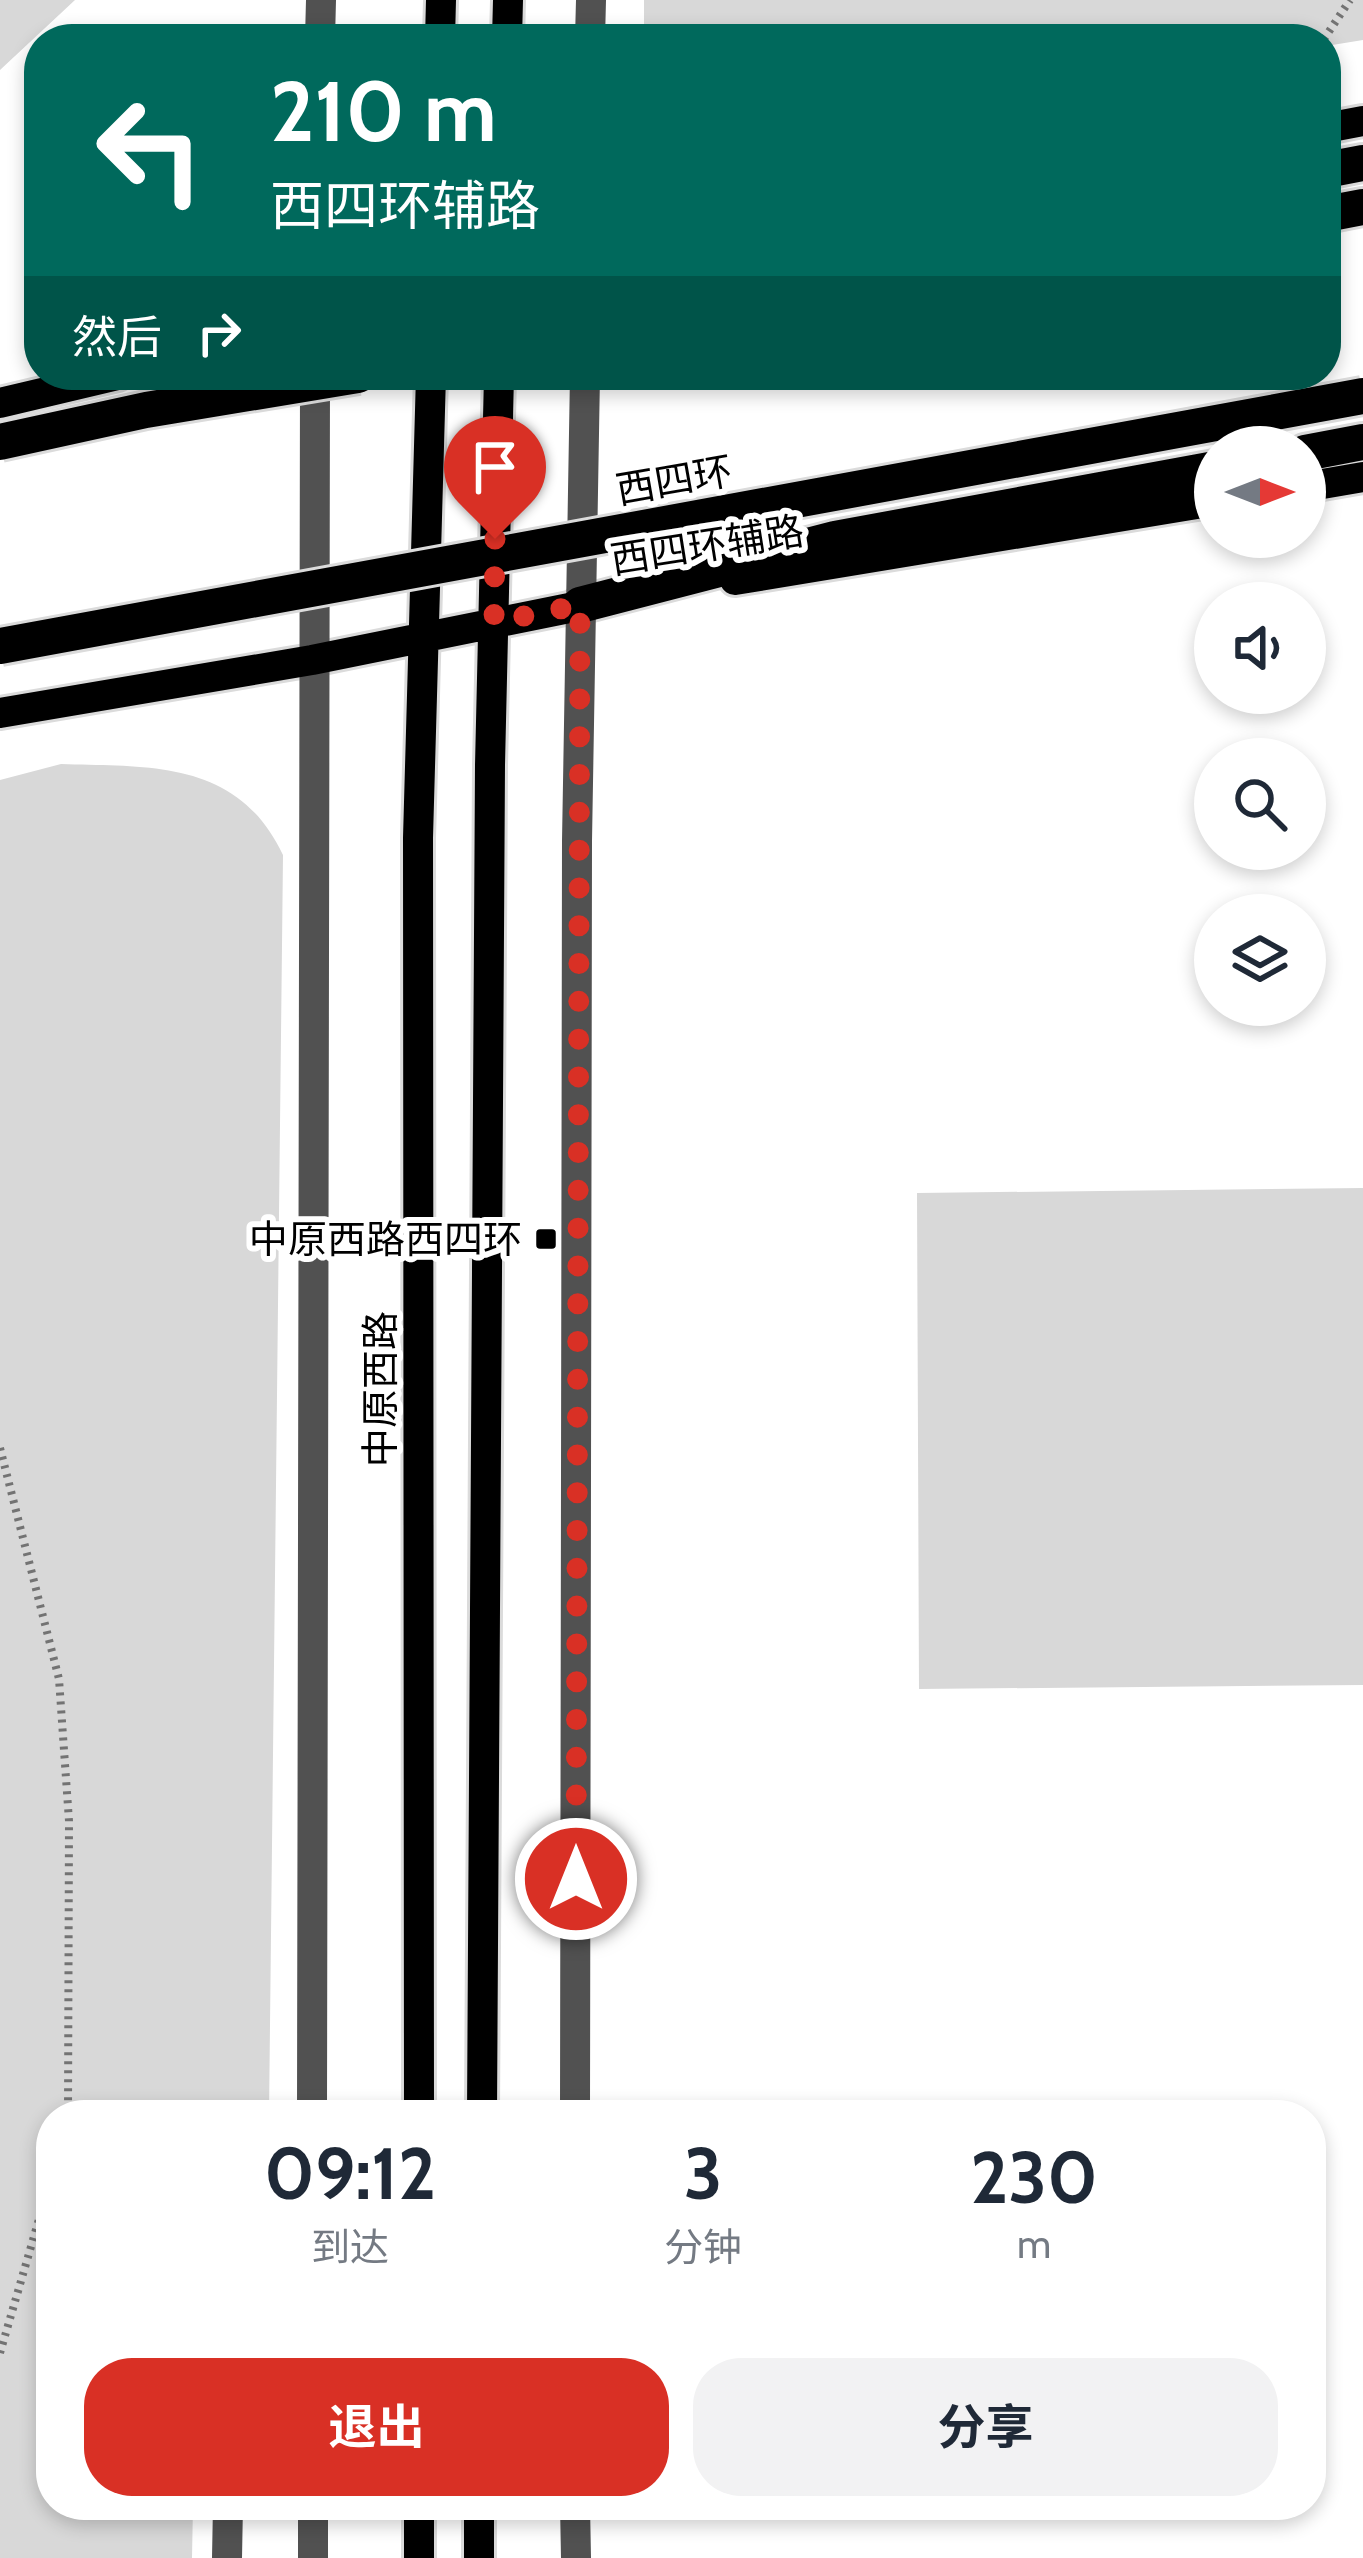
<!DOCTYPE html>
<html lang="zh">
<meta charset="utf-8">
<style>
body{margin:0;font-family:Cabin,"Noto Sans SC",sans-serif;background:#f2f2f3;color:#1f2937;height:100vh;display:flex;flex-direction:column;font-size:45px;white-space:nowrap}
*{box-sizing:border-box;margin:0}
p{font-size:39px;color:#747a83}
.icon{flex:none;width:66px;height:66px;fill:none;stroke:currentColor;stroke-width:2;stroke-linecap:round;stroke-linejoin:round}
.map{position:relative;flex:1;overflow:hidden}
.sheet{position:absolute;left:36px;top:2100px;width:1290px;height:420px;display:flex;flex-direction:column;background:#fff;border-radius:48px;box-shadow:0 6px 18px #0003}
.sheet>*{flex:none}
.guide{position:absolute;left:24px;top:24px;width:1317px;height:366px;border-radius:48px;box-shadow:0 6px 18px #0003;background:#00695c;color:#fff;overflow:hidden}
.needle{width:78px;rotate:90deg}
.buttons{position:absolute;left:1194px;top:426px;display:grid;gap:24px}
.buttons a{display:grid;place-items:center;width:132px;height:132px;border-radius:50%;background:#fff;box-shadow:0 6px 18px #0003;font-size:60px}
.pin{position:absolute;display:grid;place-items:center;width:102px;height:102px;color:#fff;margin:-123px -51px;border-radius:50% 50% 50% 0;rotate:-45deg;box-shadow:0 0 12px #0007}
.pin .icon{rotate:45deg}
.me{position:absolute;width:132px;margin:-66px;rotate:0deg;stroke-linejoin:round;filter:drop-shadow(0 0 9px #0008)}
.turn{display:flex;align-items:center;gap:42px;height:252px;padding:0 48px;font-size:54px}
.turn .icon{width:156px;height:156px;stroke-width:2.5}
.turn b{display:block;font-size:84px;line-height:102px}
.then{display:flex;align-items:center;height:114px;padding:0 48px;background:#0003;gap:24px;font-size:45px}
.eta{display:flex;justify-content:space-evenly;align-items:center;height:204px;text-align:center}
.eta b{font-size:72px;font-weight:700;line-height:84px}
.cta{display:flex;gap:24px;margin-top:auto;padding:24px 48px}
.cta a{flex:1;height:138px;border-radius:48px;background:#d93025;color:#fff;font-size:48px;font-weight:700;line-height:138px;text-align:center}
.cta a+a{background:#f2f2f3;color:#1f2937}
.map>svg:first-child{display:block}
.green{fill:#d8d8d8}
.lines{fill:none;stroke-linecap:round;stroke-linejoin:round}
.major-casing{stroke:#dbdbdb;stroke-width:36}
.highway-casing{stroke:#dbdbdb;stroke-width:42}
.path{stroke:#737373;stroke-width:8;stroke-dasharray:3 6;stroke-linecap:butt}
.minor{stroke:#515151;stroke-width:30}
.major{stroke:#000;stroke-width:30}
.highway{stroke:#000;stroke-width:36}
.highway-bridge-casing{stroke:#dbdbdb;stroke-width:42;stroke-linecap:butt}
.highway-bridge{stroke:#000;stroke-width:36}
.route{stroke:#d93025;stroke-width:21;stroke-dasharray:0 37.8}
.poi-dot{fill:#000;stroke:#fff;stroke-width:4.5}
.labels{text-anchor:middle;stroke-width:12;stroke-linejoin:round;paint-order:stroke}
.street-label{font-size:39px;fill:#000;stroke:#fff}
.poi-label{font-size:39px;fill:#000;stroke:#fff;text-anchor:end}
</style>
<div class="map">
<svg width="1363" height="2558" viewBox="0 0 1363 2558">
<rect width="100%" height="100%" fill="#fff"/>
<path class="green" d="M0,0H75L0,70Z
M644,0H1363V40L1326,46V39H1092L1090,33L1069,39H644Z
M61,764C152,767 238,760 283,855L269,2115H51V2505H193L192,2558H0V780Z
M1363,1188V1685L919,1689L917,1193Z"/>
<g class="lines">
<defs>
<path id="major" d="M440,39L441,0
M507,39L508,0
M1326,128L1363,121
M0,403L118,375
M1305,487L1363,477
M735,580L1215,501
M0,713L312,660L599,602
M419,2115L418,838L431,375
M482,2115L490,765L499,375
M419,2505V2558
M479,2558V2505"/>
<path id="highway" d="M1326,170L1363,163
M1326,214L1363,207
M1305,453L1363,442
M580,605L835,539L1215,469"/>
</defs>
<use href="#major" class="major-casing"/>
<use href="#highway" class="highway-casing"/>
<path class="path" d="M1324,39L1350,0
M0,1448L59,1679L69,1821L68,2115
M0,2353L51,2178"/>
<path class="minor" d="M320,39L321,0
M590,39L591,0
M312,2115L315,375
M575,2115L577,841L585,375
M313,2505V2558
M575,2505L576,2558
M227,2558L228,2505"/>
<use href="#major" class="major"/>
<use href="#highway" class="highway"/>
<defs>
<path id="highway-bridge" d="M0,442L146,410L358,375
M0,646L1363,396"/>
</defs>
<use href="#highway-bridge" class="highway-bridge-casing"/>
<use href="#highway-bridge" class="highway-bridge"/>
</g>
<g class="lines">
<path class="route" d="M495,539L494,622L580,605L576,1879"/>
</g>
<rect class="poi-dot" x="534" y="1227" width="24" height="24" rx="6"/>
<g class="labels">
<g class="street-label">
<text transform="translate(674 480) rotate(-10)" y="14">西四环</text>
<text transform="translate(707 545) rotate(-9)" y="14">西四环辅路</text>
<text transform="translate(380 1389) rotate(-90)" y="14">中原西路</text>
</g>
<g class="poi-label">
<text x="522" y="1253">中原西路西四环</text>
</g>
</g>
</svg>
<div class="buttons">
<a><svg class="needle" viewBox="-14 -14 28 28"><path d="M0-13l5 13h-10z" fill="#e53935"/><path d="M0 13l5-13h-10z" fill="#747a83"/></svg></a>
<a><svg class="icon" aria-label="sound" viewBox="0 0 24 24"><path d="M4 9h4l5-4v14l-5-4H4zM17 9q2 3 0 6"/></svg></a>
<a><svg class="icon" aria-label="search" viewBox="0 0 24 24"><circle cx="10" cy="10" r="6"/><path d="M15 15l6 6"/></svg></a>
<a><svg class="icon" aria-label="layers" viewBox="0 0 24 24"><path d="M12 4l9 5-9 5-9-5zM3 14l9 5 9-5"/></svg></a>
</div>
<div class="pin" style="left:495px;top:539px;background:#d93025"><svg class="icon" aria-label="arrive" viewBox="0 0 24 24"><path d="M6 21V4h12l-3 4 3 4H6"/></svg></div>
<svg class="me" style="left:576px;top:1879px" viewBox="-20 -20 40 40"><circle r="17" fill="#d93025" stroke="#fff" stroke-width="3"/><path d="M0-11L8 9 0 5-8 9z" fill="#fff"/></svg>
<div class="guide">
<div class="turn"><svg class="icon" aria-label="left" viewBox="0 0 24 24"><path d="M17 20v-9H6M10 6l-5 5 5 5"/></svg><div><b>210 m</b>西四环辅路</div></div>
<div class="then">然后<svg class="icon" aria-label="right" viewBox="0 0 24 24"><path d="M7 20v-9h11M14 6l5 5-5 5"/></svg></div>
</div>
<section class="sheet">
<div class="eta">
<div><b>09:12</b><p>到达</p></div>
<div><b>3</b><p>分钟</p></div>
<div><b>230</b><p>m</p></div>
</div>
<div class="cta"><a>退出</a><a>分享</a></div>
</section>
</div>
